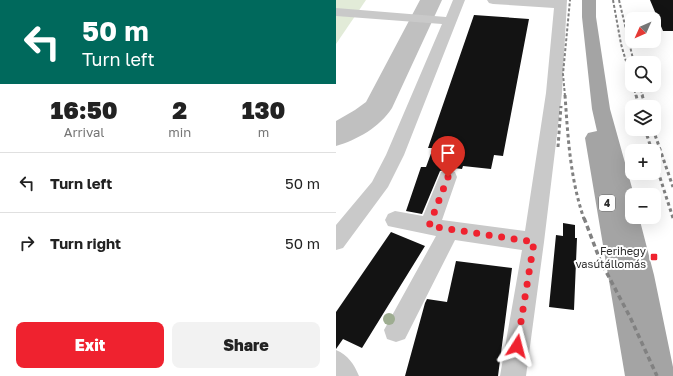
<!DOCTYPE html>
<meta charset="utf-8">
<style>
body{margin:0;font-family:"Golos Text",sans-serif;background:#f2f2f2;color:#222;height:100vh;display:flex;flex-direction:column;font-size:15px;white-space:nowrap}
*{box-sizing:border-box;margin:0}
p{font-size:13px;color:#767676}
.icon{flex:none;width:22px;height:22px;fill:none;stroke:currentColor;stroke-width:2;stroke-linecap:round;stroke-linejoin:round}
.map{position:relative;flex:1;overflow:hidden}
.side{display:flex;flex-direction:column;background:#fff;width:336px}
.side>*{flex:none}
.hud{background:#00695c;color:#fff;overflow:hidden}
.needle{width:26px;rotate:225deg}
.buttons{position:absolute;left:289px;top:12px;display:grid;gap:8px}
.buttons a{display:grid;place-items:center;width:36px;height:36px;border-radius:8px;background:#fff;box-shadow:0 4px 16px #0002;font-size:20px}
.pin{position:absolute;display:grid;place-items:center;width:34px;height:34px;color:#fff;margin:-41px -17px;border-radius:50% 50% 50% 0;rotate:-45deg;box-shadow:0 0 4px #0007}
.pin .icon{rotate:45deg}
.me{position:absolute;width:44px;margin:-22px;rotate:9deg;stroke-linejoin:round;filter:drop-shadow(0 0 3px #0008)}
.turn{display:flex;align-items:center;gap:14px;height:84px;padding:0 16px;font-size:18px}
.turn .icon{width:52px;height:52px;stroke-width:2.5}
.turn b{display:block;font-size:28px;line-height:34px}
.eta{display:flex;justify-content:space-evenly;align-items:center;height:68px;text-align:center}
.eta b{font-size:24px;font-weight:800;line-height:28px}
.action{display:flex;gap:8px;margin-top:auto;padding:8px 16px}
.action a{flex:1;height:46px;border-radius:8px;background:#ef222f;color:#fff;font-size:16px;font-weight:800;line-height:46px;text-align:center}
.action a+a{background:#f2f2f2;color:#222}
ul{padding:0;list-style:none}
li{display:flex;align-items:center;gap:12px;height:60px;padding:0 16px;border-top:1px solid #e0e0e0}
li div{flex:1}
li b{display:block;font-size:15px}
li em{font-style:normal}
main{display:flex;flex:1;min-height:0}
.map>svg:first-child{display:block}
.green{fill:#e2ebd8}
.lines{fill:none;stroke-linecap:round;stroke-linejoin:round}
.taxiway{fill:#c0c0c0;fill-rule:evenodd}
.building{fill:#131313}
.minor{fill:#c9c9c9;fill-rule:evenodd}
.major{fill:#a4a4a4;fill-rule:evenodd}
.rail-far2{stroke:#818181;stroke-width:2;stroke-dasharray:3 2;stroke-linecap:butt}
.rail-far1{stroke:#818181;stroke-width:3;stroke-dasharray:3.5 3;stroke-linecap:butt}
.rail{stroke:#818181;stroke-width:3.5;stroke-dasharray:5 3.5;stroke-linecap:butt}
.tree{fill:#9ead91}
.route{stroke:#ef222f;stroke-width:7;stroke-dasharray:0 12.6}
.poi-dot{fill:#ef222f;stroke:#fff;stroke-width:1.5}
.labels{text-anchor:middle;stroke-width:4;stroke-linejoin:round;paint-order:stroke}
.shield{fill:#fff;stroke:#6b6b6b;stroke-width:1}
.shield-label{font-size:10px;font-weight:bold;fill:#2c2c2c}
.poi-label{font-size:11px;fill:#2c2c2c;stroke:#fff;text-anchor:end}
</style>
<main>
<section class="side">
<div class="hud">
<div class="turn"><svg class="icon" aria-label="left" viewBox="0 0 24 24"><path d="M17 20v-9H6M10 6l-5 5 5 5"/></svg><div><b>50 m</b>Turn left</div></div>
</div>
<div class="eta">
<div><b>16:50</b><p>Arrival</p></div>
<div><b>2</b><p>min</p></div>
<div><b>130</b><p>m</p></div>
</div>
<ul>
<li><svg class="icon" aria-label="left" viewBox="0 0 24 24"><path d="M17 20v-9H6M10 6l-5 5 5 5"/></svg><div><b>Turn left</b></div><em>50 m</em></li>
<li><svg class="icon" aria-label="right" viewBox="0 0 24 24"><path d="M7 20v-9h11M14 6l5 5-5 5"/></svg><div><b>Turn right</b></div><em>50 m</em></li>
</ul>
<div class="action"><a>Exit</a><a>Share</a></div>
</section>
<div class="map">
<svg width="337" height="376" viewBox="0 0 337 376">
<rect width="100%" height="100%" fill="#fff"/>
<path class="green" d="M0,0H30L0,44Z"/>
<g class="lines">
<path class="taxiway" d="M84,0H106L56,108C44,127 21,140 0,146V121L19,110L30,102Z"/>
</g>
<path class="building" d="M314,0H337V31H327Z
M138,15L193,19L167,156L158,155L155,169L127,166L126,169L109,167L108,170L104,171L86,214L70,211L85,167H90L97,148H92Z
M227,223L239,225V238H241L238,310L213,307L220,235L227,236Z
M55,232L89,246L26,348L7,339L0,349V312Z
M120,261L176,268L162,376H69L89,303L91,299L111,302Z"/>
<g class="lines">
<path class="minor" d="M117,0H129L68,155L52,187L7,248L0,250V225L36,182L50,155L106,24L0,16V8L110,17Z
M151,0H231L226,93L208,242L190,376H164L186,250L119,240L69,339L60,342L51,339L48,330L100,236L52,226L49,220L52,214L59,211L87,216L105,172L112,170L119,172L121,177L106,220L189,231L210,93L218,8L157,4L153,3Z
M0,350C12,355 18,364 23,376H0Z"/>
<path class="major" d="M246,0H260V17L274,109L298,195H296V217H303L318,275L337,367V376H289L249,138L252,133L261,131L256,109L246,17Z"/>
<path class="rail-far2" d="M277,0L285,44L296,82
M283,0L298,63
M297,85L300,96
M303,85L307,96
M229,96L227,74L234,0"/>
<path class="rail-far1" d="M229,95C232,138 234,178 248,219
M300,95L303,107
M306,95L310,107
M309,129L316,151
M317,129L337,187
M222,147L225,106
M318,159L337,218"/>
<path class="rail" d="M248,218L264,260L294,317L321,376"/>
</g>
<circle class="tree" cx="53" cy="319" r="6"/>
<g class="lines">
<path class="route" d="M112,177L93,226L198,242L181,346"/>
</g>
<rect class="poi-dot" x="314" y="253" width="8" height="8" rx="2"/>
<g class="labels">
<rect class="shield" x="263" y="195" width="16" height="16" rx="3"/>
<g class="shield-label">
<text x="271" y="207">4</text>
</g>
<g class="poi-label">
<text x="310" y="255">Ferihegy<tspan x="310" dy="13">vasútállomás</tspan></text>
</g>
</g>
</svg>
<div class="buttons">
<a><svg class="needle" viewBox="-14 -14 28 28"><path d="M0-13l5 13h-10z" fill="#e53935"/><path d="M0 13l5-13h-10z" fill="#767676"/></svg></a>
<a><svg class="icon" aria-label="search" viewBox="0 0 24 24"><circle cx="10" cy="10" r="6"/><path d="M15 15l6 6"/></svg></a>
<a><svg class="icon" aria-label="layers" viewBox="0 0 24 24"><path d="M12 4l9 5-9 5-9-5zM3 14l9 5 9-5"/></svg></a>
<a>+</a>
<a>−</a>
</div>
<div class="pin" style="left:112px;top:177px;background:#d93025"><svg class="icon" aria-label="arrive" viewBox="0 0 24 24"><path d="M6 21V4h12l-3 4 3 4H6"/></svg></div>
<svg class="me" style="left:181px;top:346px" viewBox="-20 -20 40 40"><path d="M0-17L14 15 0 8-14 15z" fill="#ef222f" stroke="#fff" stroke-width="4"/></svg>
</div>
</main>
